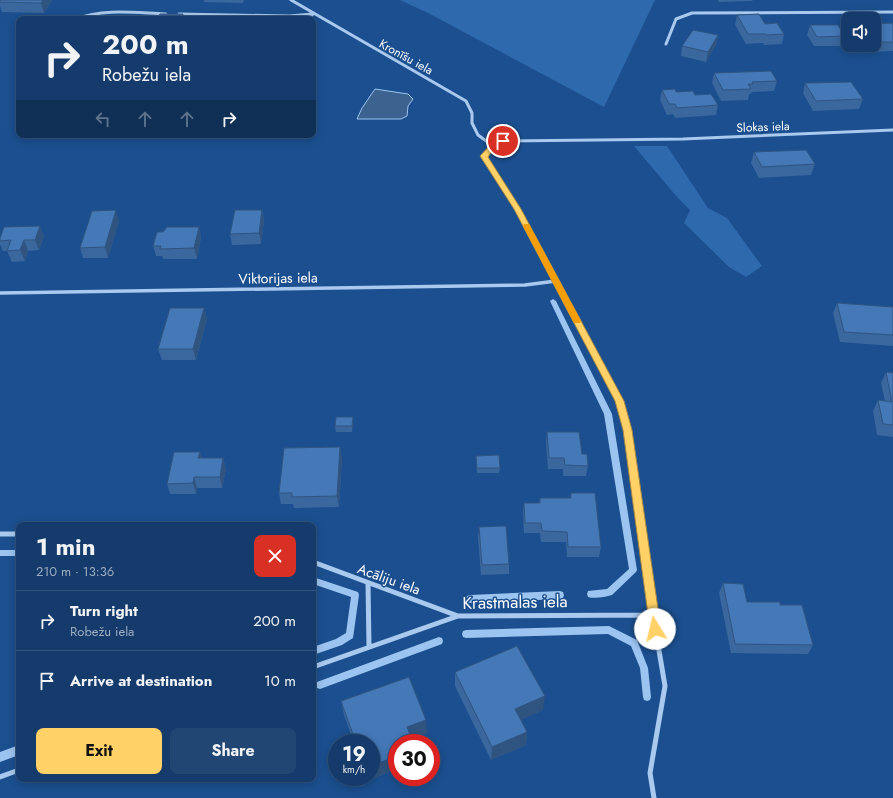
<!DOCTYPE html>
<meta charset="utf-8">
<style>
body{margin:0;font-family:Jost,sans-serif;background:#214673;color:#f1f3f6;height:100vh;display:flex;flex-direction:column;font-size:15px;white-space:nowrap}
*{box-sizing:border-box;margin:0}
p{font-size:13px;color:#9dadc1}
.icon{flex:none;width:22px;height:22px;fill:none;stroke:currentColor;stroke-width:2;stroke-linecap:round;stroke-linejoin:round}
.map{position:relative;flex:1;overflow:hidden}
.side{position:absolute;left:16px;top:522px;width:300px;height:260px;display:flex;flex-direction:column;background:#143b6b;border-radius:8px;box-shadow:0 2px 10px #0003,0 0 0 1px #33557e}
.side>*{flex:none}
.guide{position:absolute;left:16px;top:16px;width:300px;height:122px;border-radius:8px;box-shadow:0 2px 10px #0003,0 0 0 1px #33557e;background:#143b6b;color:#f1f3f6;overflow:hidden}
.fabs{position:absolute;left:841px;top:12px;display:grid;gap:8px}
.fabs a{display:grid;place-items:center;width:40px;height:40px;border-radius:8px;background:#143b6b;box-shadow:0 2px 10px #0003,0 0 0 1px #33557e;font-size:20px}
.speed{position:absolute;left:328px;top:734px;display:flex;gap:8px;font-size:20px;font-weight:700;text-align:center}
.speed>*{display:grid;place-content:center;width:52px;height:52px;border-radius:50%;background:#143b6b;box-shadow:0 2px 10px #0003,0 0 0 1px #33557e;line-height:1}
.speed small{font-size:10px;font-weight:400}
.speed .limit{border:6px solid #d22;background:#fff;color:#111}
.pin{position:absolute;display:grid;place-items:center;width:34px;height:34px;color:#fff;margin:-17px;border:2px solid #fff;border-radius:50%;box-shadow:0 1px 4px #0007}
.me{position:absolute;width:44px;margin:-22px;rotate:351deg;stroke-linejoin:round;filter:drop-shadow(0 0 3px #0008)}
.turn{display:flex;align-items:center;gap:14px;height:84px;padding:0 20px;font-size:18px}
.turn .icon{width:52px;height:52px;stroke-width:2.5}
.turn b{display:block;font-size:28px;line-height:34px}
.lanes{display:flex;align-items:center;height:38px;padding:0 20px;background:#0003;justify-content:center;gap:20px;direction:ltr}
.lanes .off{opacity:.35}
.round{display:grid;place-items:center;flex:none;width:42px;height:42px;border-radius:8px;background:#214673}
.summary{display:flex;align-items:center;justify-content:space-between;height:68px;padding:0 20px}
h1{font-size:24px;font-weight:700;line-height:30px}
.cta{display:flex;gap:8px;margin-top:auto;padding:8px 20px}
.cta a{flex:1;height:46px;border-radius:8px;background:#ffd166;color:#111;font-size:16px;font-weight:700;line-height:46px;text-align:center}
.cta a+a{background:#214673;color:#f1f3f6}
ul{padding:0;list-style:none}
li{display:flex;align-items:center;gap:12px;height:60px;padding:0 20px;border-top:1px solid #33557e}
li div{flex:1}
li b{display:block;font-size:15px}
li em{font-style:normal}
.map>svg:first-child{display:block}
.green{fill:#2e69ad}
.water{fill:#3c6290;stroke:#9cc4f0}
.lines{fill:none;stroke-linecap:round;stroke-linejoin:round}
.stream{fill:#9cc4f0;fill-rule:evenodd}
.minor-far2{stroke:#a9c9ee;stroke-width:3}
.minor-far1{stroke:#a9c9ee;stroke-width:3.5}
.minor{stroke:#a9c9ee;stroke-width:5}
.wall{fill:#3a679d}
.shaded-wall{fill:#305480}
.building{fill:#4478b7;stroke:#305480}
.route{fill:#ffd166;stroke:#a68842}
.slow{fill:#f59e0b}
.labels{text-anchor:middle;stroke-width:3;stroke-linejoin:round;paint-order:stroke}
.far-street-label{font-size:12px;fill:#fff;stroke:#1b4f8f}
.street-label{font-size:14px;fill:#fff;stroke:#1b4f8f}
.near-street-label{font-size:17px;fill:#fff;stroke:#1b4f8f}
</style>
<div class="map">
<svg width="893" height="798" viewBox="0 0 893 798">
<rect width="100%" height="100%" fill="#1b4f8f"/>
<path class="green" d="M400,0H655L604,107L430,14Z
M634,146H667L708,208L727,218L762,266L746,277L729,267L684,223L690,210L677,197Z"/>
<path class="water" d="M375,89L408,94L413,99L408,106L407,116L401,119H357L362,108Z"/>
<g class="lines">
<path class="stream" d="M553,299L556,301L612,414L637,570L636,572L612,595C605,597 595,599 588,597L587,594L588,591L607,589L629,569L604,414L550,301Z
M0,550H19V556H0Z
M313,577L358,592L359,595L353,638L342,645L313,655V647L336,639L346,633L351,597L313,584Z
M560,591L563,592L564,595L563,598L560,599L470,603L467,602L466,599L467,596L470,595Z
M609,626L637,640L648,668L651,697L650,700L647,701L644,700L643,697L640,668L631,646L608,634L466,638L463,637L462,634L463,631L466,630Z
M439,637L442,638L443,641L442,644L320,689L317,688L316,685L317,682Z
M19,745V755L0,762V752Z"/>
<path class="minor-far2" d="M291,0L466,101L472,113V123L478,135L493,146
M179,14L289,16L313,14L308,19
M76,19C104,8 136,13 166,14
M666,44L676,19L692,13L893,12
M512,201L484,156L493,146L503,141L683,139L893,130"/>
<path class="minor-far1" d="M511,200L620,401L627,430L631,461
M0,293L525,285L556,281"/>
<path class="minor" d="M631,460L653,615L665,686L650,773L654,798
M0,534H19
M313,562L458,616
M368,583L369,647
M313,667L458,616L653,615
M0,777L19,770"/>
</g>
<path class="wall" d="M0,0H52L44,13L2,12L0,6Z
M204,0H244L243,3L204,2Z
M718,0H753L752,1L719,2Z
M737,15L765,24L784,34L782,44L764,45L763,43L746,44L735,25Z
M874,24L893,25V51L872,52L866,45H874Z
M810,25L845,36L842,46H814L807,35Z
M718,35L716,45L706,62L681,56L682,46Z
M714,73L777,81L774,91L752,92L751,94H749L748,100L721,101L712,83Z
M805,83L863,99L859,109L813,111L803,93Z
M313,85L316,96L314,108H313Z
M662,90L695,95L718,105L716,115L675,118L673,114L667,115L660,100Z
M754,152L815,164L811,175L759,178L751,163Z
M262,210L264,220L261,244L232,245L230,234Z
M119,221L108,258H83L80,248Z
M40,226L44,237L39,250L28,251L25,261L12,262L7,251H3L0,244V238Z
M199,227L201,237L197,259H163L162,256H156L153,246L163,232Z
M837,303L893,307V346L840,342L833,313Z
M204,308L207,319L196,360H162L158,349Z
M886,372L893,373V437L877,435L873,411L878,400L885,401L881,383Z
M353,417V422L352,432H336L335,426Z
M547,432L582,454L588,466L586,476H563V469H548L546,442Z
M200,452L201,458H223L226,469L222,488H197L196,494H170L167,484Z
M476,456L500,468L499,473H477Z
M342,457L339,507L294,508L293,504H281L279,493Z
M571,493L601,547L599,557H567L566,542H541L540,533H524L523,513L524,503H539L540,498H570Z
M479,527L509,564V574L481,575L478,538Z
M723,583L747,602L780,605L813,645L808,654L731,653L719,593Z
M455,672L543,710L521,719L527,732L526,745L491,760L455,686Z
M341,701L427,733L397,743V769L367,781L365,777H371V743H354L344,715Z"/>
<path class="shaded-wall" d="M43,0H52L44,13L41,3Z
M183,14L184,19H181Z
M718,35L716,45L706,62L708,52Z
M315,85L316,96L314,108L313,97Z
M116,210L119,221L108,258L105,247Z
M262,210L264,220L261,244L259,233Z
M40,226L44,237L39,250L35,240Z
M199,227L201,237L197,259L194,248Z
M24,240L28,251L25,261L20,250Z
M204,308L207,319L196,360L193,349Z
M353,417V422L352,432V426Z
M340,447L342,457L339,507L337,496Z
M200,452L203,463L198,458Z
M223,458L226,469L222,488L220,477Z
M194,477L197,488L196,494L193,483Z
M545,696L543,710L514,723L515,709Z
M426,720L427,733L408,740L407,727Z
M527,732L526,745L491,760L492,747Z
M397,756V769L367,781L366,777H371V766Z"/>
<path class="building" d="M0,0H43L41,3L0,2Z
M160,14H183L181,19H158Z
M759,14L765,24L777,23L784,34L767,35L766,34H748L737,15Z
M892,23L893,25V42H875L874,41V24Z
M810,25H838L845,36L817,37Z
M693,30L718,35L708,52L682,46Z
M771,71L777,81L752,82L753,84H748L751,89L723,90L714,73Z
M851,82L863,99L816,101L805,83Z
M313,85H315L313,97Z
M675,89L676,92L693,91L695,95L711,94L718,105L677,108L675,104H669L662,90Z
M806,150L815,164L762,167L754,152Z
M116,210L105,247L80,248L92,211Z
M235,210H262L259,233L230,234Z
M40,226L35,240H24L20,250L7,251L11,240L0,241V238L4,227Z
M167,227H199L194,248L160,249L161,246H153L157,232H163Z
M837,303L893,307V335L844,332Z
M170,308H204L193,349H158Z
M886,372L893,373V425L883,424L878,400L892,402Z
M336,417H353L352,426H335Z
M547,432H579L582,454H587L588,466L565,465L564,458H549Z
M340,447L337,496L292,497V493H279L284,448Z
M174,452H200L198,458H223L220,477H194L193,483L167,484Z
M499,455L500,468H477L476,456Z
M571,493H595L601,547H568L567,532L542,531L541,523H525L524,503H540V498H571Z
M506,526L509,564L482,565L479,527Z
M723,583L743,584L747,602H780V605H802L813,645L735,644Z
M517,646L545,696L515,709L527,732L492,747L455,672Z
M409,677L426,720L407,727L413,743H397V756L371,766V743H356L341,701Z"/>
<path class="route" d="M503,139L506,140V143L495,147L488,157L521,209L624,401L632,430L661,629L659,632L655,634L651,632L650,629L623,430L615,401L514,209L480,156L491,144Z"/>
<path class="slow" d="M524,224H529L530,226L581,321L580,323H574L573,321L523,226Z"/>
<g class="labels">
<g class="far-street-label">
<text transform="translate(406 57) rotate(29)" y="4">Kronīšu iela</text>
<text transform="translate(763 127) rotate(-2)" y="4">Slokas iela</text>
</g>
<g class="street-label">
<text transform="translate(278 278) rotate(-1)" y="5">Viktorijas iela</text>
<text transform="translate(389 579) rotate(20)" y="5">Acāliju iela</text>
</g>
<g class="near-street-label">
<text transform="translate(515 602) rotate(-1)" y="6">Krastmalas iela</text>
</g>
</g>
</svg>
<div class="fabs">
<a><svg class="icon" aria-label="sound" viewBox="0 0 24 24"><path d="M4 9h4l5-4v14l-5-4H4zM17 9q2 3 0 6"/></svg></a>
</div>
<div class="speed"><div>19<small>km/h</small></div><div class="limit">30</div></div>
<div class="pin" style="left:503px;top:141px;background:#d93025"><svg class="icon" aria-label="arrive" viewBox="0 0 24 24"><path d="M6 21V4h12l-3 4 3 4H6"/></svg></div>
<svg class="me" style="left:655px;top:629px" viewBox="-20 -20 40 40"><circle r="19" fill="#fff"/><path d="M0-13L10 11 0 6-10 11z" fill="#ffd166"/></svg>
<div class="guide">
<div class="turn"><svg class="icon" aria-label="right" viewBox="0 0 24 24"><path d="M7 20v-9h11M14 6l5 5-5 5"/></svg><div><b>200 m</b>Robežu iela</div></div>
<div class="lanes"><svg class="icon off" aria-label="left" viewBox="0 0 24 24"><path d="M17 20v-9H6M10 6l-5 5 5 5"/></svg><svg class="icon off" aria-label="ahead" viewBox="0 0 24 24"><path d="M12 20V5M6 11l6-6 6 6"/></svg><svg class="icon off" aria-label="ahead" viewBox="0 0 24 24"><path d="M12 20V5M6 11l6-6 6 6"/></svg><svg class="icon" aria-label="right" viewBox="0 0 24 24"><path d="M7 20v-9h11M14 6l5 5-5 5"/></svg></div>
</div>
<section class="side">
<div class="summary"><div><h1>1 min</h1><p>210 m · 13:36</p></div><a class="round" style="background:#d93025;color:#fff"><svg class="icon" aria-label="close" viewBox="0 0 24 24"><path d="M6 6l12 12M18 6L6 18"/></svg></a></div>
<ul>
<li><svg class="icon" aria-label="right" viewBox="0 0 24 24"><path d="M7 20v-9h11M14 6l5 5-5 5"/></svg><div><b>Turn right</b><p>Robežu iela</p></div><em>200 m</em></li>
<li><svg class="icon" aria-label="arrive" viewBox="0 0 24 24"><path d="M6 21V4h12l-3 4 3 4H6"/></svg><div><b>Arrive at destination</b></div><em>10 m</em></li>
</ul>
<div class="cta"><a>Exit</a><a>Share</a></div>
</section>
</div>
